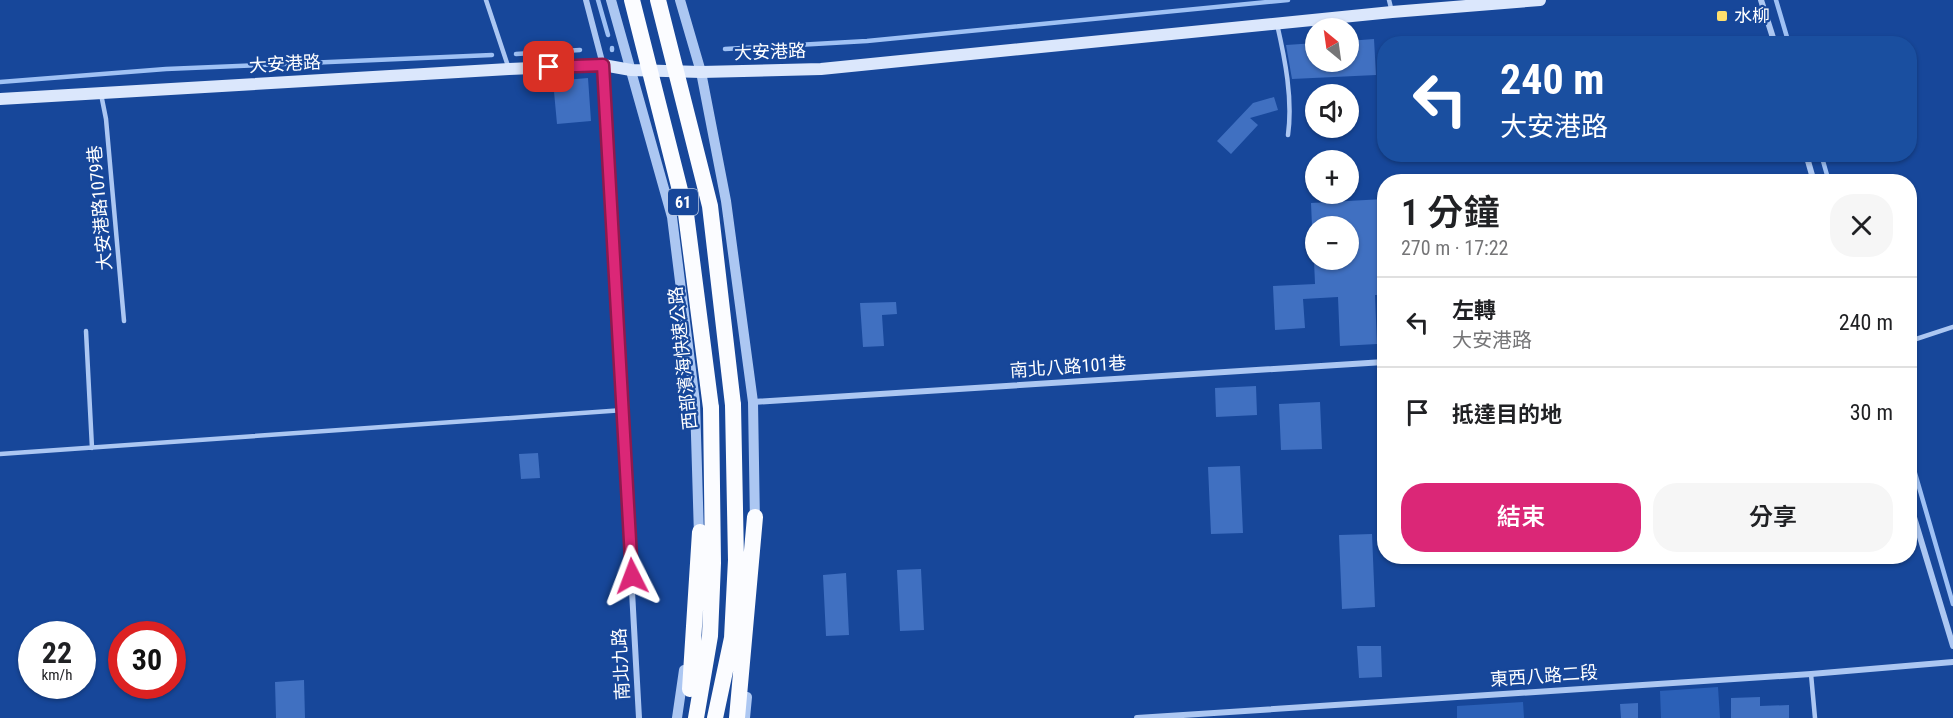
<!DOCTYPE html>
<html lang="zh-TW">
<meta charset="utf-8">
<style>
body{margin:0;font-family:"Roboto Condensed","Noto Sans TC",sans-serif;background:#f6f6f6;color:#202124;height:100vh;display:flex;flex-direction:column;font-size:22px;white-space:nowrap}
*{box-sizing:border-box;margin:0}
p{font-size:20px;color:#757577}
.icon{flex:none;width:33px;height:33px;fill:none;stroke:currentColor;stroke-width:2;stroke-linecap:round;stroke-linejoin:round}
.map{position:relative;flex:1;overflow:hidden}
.panel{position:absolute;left:1377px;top:174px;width:540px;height:390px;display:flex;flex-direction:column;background:#fff;border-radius:24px;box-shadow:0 2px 4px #0004}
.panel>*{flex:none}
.top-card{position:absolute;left:1377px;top:36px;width:540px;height:126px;border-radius:24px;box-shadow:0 2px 4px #0004;background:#1a4fa0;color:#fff;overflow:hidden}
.needle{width:39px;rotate:331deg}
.fabs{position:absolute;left:1305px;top:18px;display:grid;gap:12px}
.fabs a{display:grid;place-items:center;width:54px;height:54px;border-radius:50%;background:#fff;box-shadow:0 2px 4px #0004;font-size:30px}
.speed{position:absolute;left:18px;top:621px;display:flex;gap:12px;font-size:30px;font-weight:700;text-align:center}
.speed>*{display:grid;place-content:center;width:78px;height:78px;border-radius:50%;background:#fff;box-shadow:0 2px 4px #0004;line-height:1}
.speed small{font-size:15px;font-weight:400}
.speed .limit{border:9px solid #d22;background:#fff;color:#111}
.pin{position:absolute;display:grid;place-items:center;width:51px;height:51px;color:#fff;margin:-26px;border-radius:12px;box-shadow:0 3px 9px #0006}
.me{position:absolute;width:66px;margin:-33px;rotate:357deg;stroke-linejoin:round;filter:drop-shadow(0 0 4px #0008)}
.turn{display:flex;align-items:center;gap:21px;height:126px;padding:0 24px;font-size:27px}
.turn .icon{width:78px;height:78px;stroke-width:2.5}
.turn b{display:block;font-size:42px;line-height:51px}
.round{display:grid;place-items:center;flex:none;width:63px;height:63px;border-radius:24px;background:#f6f6f6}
.summary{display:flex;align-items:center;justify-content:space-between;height:102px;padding:0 24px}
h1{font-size:36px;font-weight:600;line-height:45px}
.button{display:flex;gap:12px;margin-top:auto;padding:12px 24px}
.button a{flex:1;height:69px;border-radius:24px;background:#db2777;color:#fff;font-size:24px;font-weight:600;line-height:69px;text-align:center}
.button a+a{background:#f6f6f6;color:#202124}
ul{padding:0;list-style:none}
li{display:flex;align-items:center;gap:18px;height:90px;padding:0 24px;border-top:2px solid #e0e0e0}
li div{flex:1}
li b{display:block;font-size:22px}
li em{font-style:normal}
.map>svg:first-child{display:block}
.green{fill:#2b60b7}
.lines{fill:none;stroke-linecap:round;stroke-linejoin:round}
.stream{stroke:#9fc1f4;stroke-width:4.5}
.building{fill:#4070c1}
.service{stroke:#acc7f2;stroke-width:4.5}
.minor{stroke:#acc7f2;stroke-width:6}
.tertiary{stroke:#acc7f2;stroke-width:10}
.secondary{stroke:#dbe7fc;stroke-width:12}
.trunk{stroke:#fbfcff;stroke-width:16}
.trunk-bridge{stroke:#fbfcff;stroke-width:16}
.route-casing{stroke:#8e194d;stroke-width:15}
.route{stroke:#db2777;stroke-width:10}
.poi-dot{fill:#ffdf6d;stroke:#17479a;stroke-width:2}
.labels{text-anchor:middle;stroke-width:4.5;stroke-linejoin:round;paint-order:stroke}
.shield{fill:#17479a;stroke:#b9c8e1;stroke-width:1.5}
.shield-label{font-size:16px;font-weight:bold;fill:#fff}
.poi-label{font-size:18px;fill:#fff;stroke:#17479a;text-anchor:start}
.street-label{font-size:18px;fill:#fff;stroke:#17479a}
</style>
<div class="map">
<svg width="1953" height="718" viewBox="0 0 1953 718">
<rect width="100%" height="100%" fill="#17479a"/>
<path class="green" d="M1718,687L1720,718H1661L1660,691Z
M1523,702L1524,718H1457V706Z"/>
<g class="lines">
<path class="stream" d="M598,0L608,35
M1776,0L1789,44
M612,48V50
M725,49L867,41L1288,0
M516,54L580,50
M0,82L166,69L492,55
M1821,154L1829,182
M1910,456L1953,604"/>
</g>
<path class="building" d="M1374,39L1376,75L1292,79L1286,45L1316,43V62H1348V41Z
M588,78L591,121L557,124L553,81Z
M1274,97L1278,110L1250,118L1258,125L1231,154L1217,141L1253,103Z
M1384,199V295H1375L1377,344L1340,346L1338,297L1303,299L1305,328L1275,330L1273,286L1315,284L1314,260H1348V226H1312L1311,203Z
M896,302L897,314L882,315L884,346L863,347L860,303Z
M1256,386L1257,415L1216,417L1215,388Z
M1320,402L1322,449L1281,450L1279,404Z
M538,453L540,478L521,479L519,454Z
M1240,466L1243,533L1211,534L1208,467Z
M1372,534L1375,607L1342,609L1339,535Z
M921,569L924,630L900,631L897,570Z
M846,573L849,635L826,636L823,575Z
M1357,646H1381L1382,677L1359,678Z
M304,680L305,718H276L275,682Z
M1760,697V706L1789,705V718H1731V698Z
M1638,703V718H1621L1620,704Z"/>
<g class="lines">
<path class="service" d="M486,0L509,69
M1389,0L1392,12
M1277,24C1285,59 1293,99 1288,135
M101,94L106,119L124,321
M86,331L92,448
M1910,341L1953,327
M0,454L624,410
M1811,674L1815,718"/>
<path class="minor" d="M586,0L603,65L639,718
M1761,0L1775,44
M1806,154L1814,182
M753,402L1384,362
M1910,504L1953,646
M1137,718L1811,674L1953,662"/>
<path class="tertiary" d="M611,0L672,217L695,402L699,536
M680,0L701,72L726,201L753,402L755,523
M677,718L684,670
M745,718L747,697"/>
<path class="secondary" d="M0,99L509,69L603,65L631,70L701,72L821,69L1392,12L1540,0"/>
<path class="trunk" d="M690,689L700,532
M696,718L710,636L713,563L711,408
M715,718L732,638L736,560L733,405
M737,718L755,517"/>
<path class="trunk-bridge" d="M632,0L686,214L711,408
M658,0L710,206L733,405"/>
</g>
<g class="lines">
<defs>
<path id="route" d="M549,67L603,65L632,576"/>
</defs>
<use href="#route" class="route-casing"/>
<use href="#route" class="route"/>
</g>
<rect class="poi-dot" x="1716" y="10" width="12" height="12" rx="3"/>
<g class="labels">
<rect class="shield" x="668" y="189" width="30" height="26" rx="4.5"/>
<g class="shield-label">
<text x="683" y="208">61</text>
</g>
<g class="poi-label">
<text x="1734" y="22">水柳</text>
</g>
<g class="street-label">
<text transform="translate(770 52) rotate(-2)" y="6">大安港路</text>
<text transform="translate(285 64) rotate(-3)" y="6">大安港路</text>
<text transform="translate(100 208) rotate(-95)" y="6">大安港路1079巷</text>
<text transform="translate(683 358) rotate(-96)" y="6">西部濱海快速公路</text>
<text transform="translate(1068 367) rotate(-4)" y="6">南北八路101巷</text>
<text transform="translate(621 664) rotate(-93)" y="6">南北九路</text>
<text transform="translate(1544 676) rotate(-4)" y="6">東西八路二段</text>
</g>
</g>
</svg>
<div class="fabs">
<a><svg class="needle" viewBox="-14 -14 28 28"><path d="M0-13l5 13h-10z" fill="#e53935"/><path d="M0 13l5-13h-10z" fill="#757577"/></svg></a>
<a><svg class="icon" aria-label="sound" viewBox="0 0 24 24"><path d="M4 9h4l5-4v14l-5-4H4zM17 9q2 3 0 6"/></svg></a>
<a>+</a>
<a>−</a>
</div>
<div class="speed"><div>22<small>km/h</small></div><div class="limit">30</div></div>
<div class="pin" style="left:549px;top:67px;background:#d93025"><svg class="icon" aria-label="arrive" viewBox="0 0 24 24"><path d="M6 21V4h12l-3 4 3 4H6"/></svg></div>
<svg class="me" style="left:632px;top:576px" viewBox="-20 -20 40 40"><path d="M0-17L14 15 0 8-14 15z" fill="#db2777" stroke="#fff" stroke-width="4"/></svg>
<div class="top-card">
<div class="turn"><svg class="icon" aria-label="left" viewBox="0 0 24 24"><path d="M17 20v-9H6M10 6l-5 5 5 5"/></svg><div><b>240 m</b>大安港路</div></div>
</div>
<section class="panel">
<div class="summary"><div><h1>1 分鐘</h1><p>270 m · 17:22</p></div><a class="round"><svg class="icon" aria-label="close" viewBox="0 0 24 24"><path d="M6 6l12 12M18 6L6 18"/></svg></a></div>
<ul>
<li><svg class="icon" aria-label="left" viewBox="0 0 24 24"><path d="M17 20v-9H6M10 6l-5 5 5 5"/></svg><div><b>左轉</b><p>大安港路</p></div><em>240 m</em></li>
<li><svg class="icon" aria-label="arrive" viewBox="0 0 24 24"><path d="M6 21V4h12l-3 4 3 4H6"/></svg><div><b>抵達目的地</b></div><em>30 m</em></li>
</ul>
<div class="button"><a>結束</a><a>分享</a></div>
</section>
</div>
